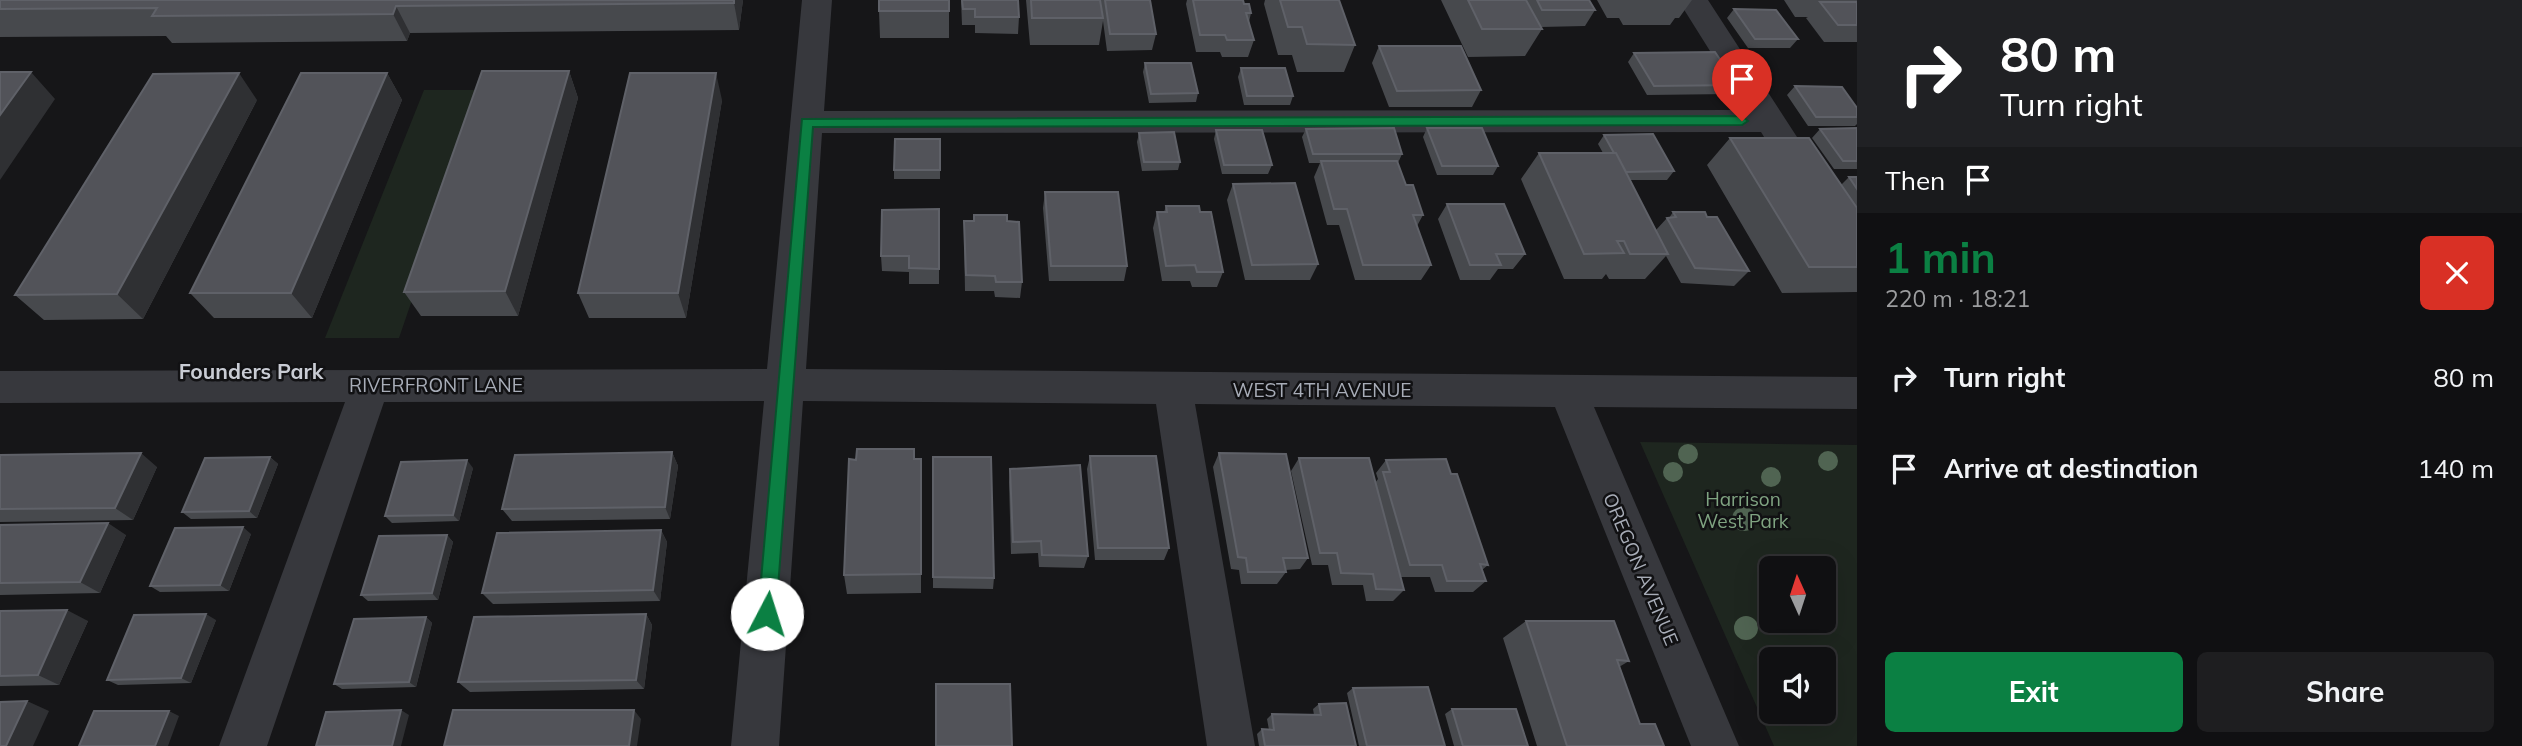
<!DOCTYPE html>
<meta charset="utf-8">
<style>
body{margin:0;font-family:Mulish,sans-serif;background:#1e1e20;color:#f1f3f6;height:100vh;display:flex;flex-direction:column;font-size:26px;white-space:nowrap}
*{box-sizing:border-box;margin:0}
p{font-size:23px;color:#9c9d9f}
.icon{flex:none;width:38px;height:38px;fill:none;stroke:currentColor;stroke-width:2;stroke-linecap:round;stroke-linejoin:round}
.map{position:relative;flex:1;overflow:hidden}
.sheet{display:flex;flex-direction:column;background:#101012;width:665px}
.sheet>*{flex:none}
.top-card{background:#202124;color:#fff;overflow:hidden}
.needle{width:46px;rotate:357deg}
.fabs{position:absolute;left:1759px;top:556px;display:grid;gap:14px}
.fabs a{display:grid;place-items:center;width:77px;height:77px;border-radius:10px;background:#101012;box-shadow:0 7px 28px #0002,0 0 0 2px #303032;font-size:35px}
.pin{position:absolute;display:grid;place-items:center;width:60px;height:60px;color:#fff;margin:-72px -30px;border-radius:50% 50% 50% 0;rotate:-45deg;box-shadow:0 0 7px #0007}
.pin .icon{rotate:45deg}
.me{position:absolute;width:77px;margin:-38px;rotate:5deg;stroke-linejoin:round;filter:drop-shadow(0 0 5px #0008)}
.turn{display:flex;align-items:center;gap:24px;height:147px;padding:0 28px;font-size:32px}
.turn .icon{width:91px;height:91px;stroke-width:2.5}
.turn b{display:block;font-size:49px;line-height:60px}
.then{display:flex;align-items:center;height:66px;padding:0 28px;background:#0003;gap:14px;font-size:26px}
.round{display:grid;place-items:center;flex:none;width:74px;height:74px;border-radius:10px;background:#1e1e20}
.headline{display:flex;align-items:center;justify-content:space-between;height:119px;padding:0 28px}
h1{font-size:42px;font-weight:700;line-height:52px;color:#0b8043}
.button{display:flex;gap:14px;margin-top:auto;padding:14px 28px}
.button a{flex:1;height:80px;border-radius:10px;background:#0b8043;color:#fff;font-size:28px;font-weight:700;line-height:80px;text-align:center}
.button a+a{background:#1e1e20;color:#f1f3f6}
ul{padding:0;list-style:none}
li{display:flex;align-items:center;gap:21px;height:91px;padding:0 28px}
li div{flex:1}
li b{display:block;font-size:26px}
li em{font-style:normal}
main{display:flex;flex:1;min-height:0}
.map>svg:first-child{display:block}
.green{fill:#1e261f;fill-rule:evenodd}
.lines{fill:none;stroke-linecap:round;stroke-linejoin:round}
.minor{fill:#37383d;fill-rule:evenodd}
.tree{fill:#506452}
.wall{fill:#47494d}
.shaded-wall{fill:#2f3033}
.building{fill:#525359;stroke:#5f6168;stroke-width:2}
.route{fill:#0b8043;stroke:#07532c;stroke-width:2}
.labels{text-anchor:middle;stroke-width:5;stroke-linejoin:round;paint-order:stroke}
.street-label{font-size:19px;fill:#a8adb8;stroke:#111113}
.park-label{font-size:19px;fill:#7fa381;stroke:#111113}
.neighbourhood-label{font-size:21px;font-weight:bold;fill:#c9ccd4;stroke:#111113}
</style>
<main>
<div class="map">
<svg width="1857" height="746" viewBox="0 0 1857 746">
<rect width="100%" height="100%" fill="#161618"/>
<path class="green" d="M424,90H484L399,338H325Z
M1640,442L1857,445V746H1774ZM1771,569H1824V621H1771ZM1771,660H1824V712H1771Z"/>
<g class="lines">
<path class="minor" d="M802,0H832L824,111L1747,110L1678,0H1708L1797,137L1793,145L1781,148L1769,145L1761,132L822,133L806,369L1857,377V409L1594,407L1739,746H1691L1555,407L1195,404L1255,746H1207L1156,404L803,401L779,746H731L764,401L384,402L267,746H219L345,402L0,403V371L767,369Z"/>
</g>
<g class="tree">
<circle cx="1688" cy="454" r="10"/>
<circle cx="1828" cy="461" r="10"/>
<circle cx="1673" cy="472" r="10"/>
<circle cx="1771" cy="477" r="10"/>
<circle cx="1744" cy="519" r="12"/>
<circle cx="1746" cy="628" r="12"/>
</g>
<path class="wall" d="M0,0H743L739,30L410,33L407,41L172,43L166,36L0,37Z
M949,0V38H880L879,11Z
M961,0H1018L1019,17L1018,34L975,33V25H962Z
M1026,0H1150L1156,34L1152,50L1107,51L1103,21L1099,45H1030Z
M1187,0H1243L1244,4L1251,13L1249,22L1254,40L1248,57H1222L1220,52H1196L1186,4Z
M1265,0H1339L1355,45L1344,72H1297L1292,55H1278L1264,4Z
M1441,0H1589L1595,10L1585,26L1541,27L1542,29L1525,56L1468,57Z
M1597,0H1692L1679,18H1675L1670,25H1623L1619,18H1607Z
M1784,0H1857V42H1824L1806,18L1808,17H1795Z
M1734,9L1798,39L1790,48H1748L1727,18Z
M1379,46L1481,90L1472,107H1389L1372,63Z
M1634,53L1737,85L1730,94L1647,95L1628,62Z
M1145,63L1198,93L1196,102L1149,103L1143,72Z
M1241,68L1293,96L1290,105H1244L1238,77Z
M569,71L578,98L518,316H421L404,292Z
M387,73L402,100L312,318H214L190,293Z
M1795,86L1857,108V124L1855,126H1808L1787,95Z
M257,100L143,319L44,320L15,295Z
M722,100L686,318H589L578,293Z
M1427,128L1498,166L1493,175H1437L1423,137Z
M1857,128V169H1834L1812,138L1820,129Z
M1306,129L1402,154L1398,163L1406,185L1423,215L1417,226L1431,265L1421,280H1355L1339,225H1327L1314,177L1320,163H1309L1302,137Z
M1216,130L1272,165L1268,174H1222L1214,139Z
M1139,133L1180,162L1178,170L1142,171L1137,142Z
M1604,135L1674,171L1667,180H1630L1656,230L1667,218H1669L1673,212L1707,217L1749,271L1734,286L1681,283L1666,256L1645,279H1609L1606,274L1602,279H1564L1521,179L1539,153H1603L1598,144Z
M1730,138L1841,185L1849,177H1857V292L1782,293L1707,165Z
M940,139V179H894V170Z
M1233,184L1318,264L1310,280H1245L1227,200Z
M1045,192L1127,266L1124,281H1049L1043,208Z
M1447,204L1525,254L1513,269H1498L1490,280H1460L1438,219Z
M1166,206L1200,212L1223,272L1217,287H1192L1190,281H1162L1153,228L1157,212H1164Z
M939,209V284H909V272L882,271L881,256Z
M964,221H1007L1022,282L1020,298L995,297L994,291H965L964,237Z
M672,452L678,466L670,519L512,521L502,509Z
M1219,453L1308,558L1300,569L1285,570L1286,572L1277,584H1241L1239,570L1231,569L1213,467Z
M0,455L157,467L133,520L0,522Z
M1090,456L1169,548L1164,560H1095L1087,469Z
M270,457L278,464L257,518L191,519L182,512Z
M933,457L994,578L993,589L933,588Z
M1299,458L1375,483L1378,479L1376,473L1386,460L1451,474L1488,565L1482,570L1486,581L1473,592H1435L1430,577H1400L1404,590L1393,601H1366L1363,585H1332L1328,565H1312L1291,471Z
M914,459H921V593L847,594L844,575L856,460Z
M473,468L459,521L392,523L385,516Z
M1010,469L1088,556L1084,568L1039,567L1038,553L1011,554L1009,482Z
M0,525L126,535L100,593L0,595Z
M661,530L667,542L660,601L493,604L482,593Z
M251,534L229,591L160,592L150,586Z
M447,535L453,542L438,600L368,601L361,595Z
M0,611L88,621L59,685L0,686Z
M646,614L652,625L644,689L470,692L458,682Z
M426,617L432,623L416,687L342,689L334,684Z
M216,620L191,683L118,685L107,680Z
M1526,621L1629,661L1619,667L1640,724L1664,746H1537L1503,638Z
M1353,688L1445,746H1359L1347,693Z
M1319,704L1356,746H1259L1257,734L1262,729L1269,730L1267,719L1272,714L1314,715L1313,709Z
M1452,709L1528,746H1454L1445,714Z"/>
<path class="shaded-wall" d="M734,0H743L739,30L734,3Z
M396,6L410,33L407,41L393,14Z
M569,71L578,98L518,316L505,291Z
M31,72L55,99L0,180V115Z
M239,73L257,100L143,319L117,294Z
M387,73L402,100L312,318L291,293Z
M716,73L722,100L686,318L678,293Z
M672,452L678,466L670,519L665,507Z
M141,453L157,467L133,520L115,508Z
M270,457L278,464L257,518L249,511Z
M467,460L473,468L459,521L453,515Z
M108,523L126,535L100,593L80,582Z
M243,527L251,534L229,591L220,585Z
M661,530L667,542L660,601L653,590Z
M447,535L453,542L438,600L432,593Z
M67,610L88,621L59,685L38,675Z
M206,614L216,620L191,683L181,678Z
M646,614L652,625L644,689L636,680Z
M426,617L432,623L416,687L409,682Z
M27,701L49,711L33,746H6Z
M401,710L409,715L401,746H392Z
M634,710L641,719L637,746H629Z
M169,711L179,716L168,746H155Z"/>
<path class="building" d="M0,0H734V3L396,6L393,14L152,16L157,8L0,9Z
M879,0H949V11H879Z
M962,0H1018L1019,17H975V9H963Z
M1031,0H1100L1103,18H1032Z
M1105,0H1150L1156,34H1110Z
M1193,0H1243L1244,4H1249L1251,13H1246L1254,40H1227L1225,35H1200Z
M1280,0H1339L1355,45L1307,44L1302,27H1288Z
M1468,0H1526L1542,29H1482Z
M1537,0H1589L1595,10H1542Z
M1820,2H1857V25H1838Z
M1734,9L1776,10L1798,39H1755Z
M1379,46H1461L1481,90L1397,91Z
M1715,52L1737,85L1654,86L1634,53Z
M1145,63H1191L1198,93L1151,94Z
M1241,68H1285L1293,96H1247Z
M482,71H569L505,291L404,292Z
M0,72H31L0,115Z
M239,73L117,294L15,295L153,74Z
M301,73H387L291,293H190Z
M630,73H716L678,293H578Z
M1795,86L1842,87L1857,108V117H1816Z
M1394,128L1402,154H1313L1306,129Z
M1427,128H1482L1498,166H1442Z
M1857,128V161H1843L1820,129Z
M1216,130H1262L1272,165H1224Z
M1174,132L1180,162H1144L1139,133Z
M1653,134L1674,171L1626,172L1616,153H1614L1604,135Z
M1730,138H1809L1857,208V267H1809Z
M895,139H940V170H894Z
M1539,153H1616L1668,254H1630L1624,241H1617L1624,253L1584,254Z
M1321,161H1397L1406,185H1413L1423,215H1413L1431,265H1363L1347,209H1334Z
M1849,177H1857V189Z
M1295,183L1318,264L1252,265L1233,184Z
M1045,192H1118L1127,266H1051Z
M1447,204H1504L1525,254H1496L1501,265H1470Z
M1166,206H1199L1200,212H1211L1223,272H1197L1195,265L1166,266L1157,212H1167Z
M939,209V269L909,268V256H881L882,210Z
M1673,212H1705L1707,217H1717L1749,271L1695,268L1667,218L1676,217Z
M974,215H1007V221L1019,222L1022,282H996L995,276L966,275L964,221H974Z
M857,449H914V459H921V574L844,575L849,459L856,460Z
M672,452L665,507L502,509L515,455Z
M141,453L115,508L0,509V455Z
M1219,453L1286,454L1308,558H1283L1286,572H1248L1246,558L1238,557Z
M1090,456H1156L1169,548H1098Z
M270,457L249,511L182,512L205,458Z
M933,457H991L994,578L933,577Z
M1299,458H1369L1404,590L1376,589L1373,574L1341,573L1337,553H1320Z
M1446,459L1451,474H1457L1488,565L1480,564L1486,581H1447L1442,565H1410L1383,472H1390L1386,460Z
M467,460L453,515L385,516L401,462Z
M1080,465L1088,556L1042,555L1041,541L1013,542L1010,469Z
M108,523L80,582L0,583V525Z
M243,527L220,585L150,586L175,528Z
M661,530L653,590L482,593L497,533Z
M447,535L432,593L361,595L379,536Z
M67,610L38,675L0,676V611Z
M206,614L181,678L107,680L134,615Z
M646,614L636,680L458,682L474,617Z
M426,617L409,682L334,684L354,619Z
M1526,621H1614L1629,661L1617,660L1640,724H1655L1664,746H1567Z
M936,684H1010L1012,746H936Z
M1428,687L1445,746H1367L1353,688Z
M27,701L6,746H0V702Z
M1346,703L1356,746H1265L1262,729L1274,730L1272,714L1321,715L1319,704Z
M1452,709H1516L1528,746H1463Z
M401,710L392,746H316L326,712Z
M453,710H634L629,746H444Z
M94,711H169L155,746H79Z"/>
<path class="route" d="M1742,116L1748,121L1742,125L813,127L776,614L773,620L767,623L760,620L758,614L802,119Z"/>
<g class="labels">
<g class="street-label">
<text x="436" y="392">RIVERFRONT LANE</text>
<text x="1322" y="397">WEST 4TH AVENUE</text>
<text transform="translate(1641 569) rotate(67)" y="7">OREGON AVENUE</text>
</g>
<g class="park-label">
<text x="1743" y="506">Harrison<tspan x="1743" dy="22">West Park</tspan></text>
</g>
<g class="neighbourhood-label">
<text x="251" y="379">Founders Park</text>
</g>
</g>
</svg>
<div class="fabs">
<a><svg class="needle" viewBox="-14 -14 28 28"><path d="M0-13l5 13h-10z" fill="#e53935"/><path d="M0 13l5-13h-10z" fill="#9c9d9f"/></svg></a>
<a><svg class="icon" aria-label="sound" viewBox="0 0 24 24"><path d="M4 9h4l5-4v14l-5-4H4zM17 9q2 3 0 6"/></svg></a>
</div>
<div class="pin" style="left:1742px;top:121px;background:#d93025"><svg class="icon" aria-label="arrive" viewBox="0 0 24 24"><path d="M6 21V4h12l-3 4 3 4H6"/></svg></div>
<svg class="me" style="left:767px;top:614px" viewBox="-20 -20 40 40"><circle r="19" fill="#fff"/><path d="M0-13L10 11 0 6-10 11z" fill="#0b8043"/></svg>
</div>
<section class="sheet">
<div class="top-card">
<div class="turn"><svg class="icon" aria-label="right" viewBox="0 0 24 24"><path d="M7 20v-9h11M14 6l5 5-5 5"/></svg><div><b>80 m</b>Turn right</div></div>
<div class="then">Then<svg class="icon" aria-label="arrive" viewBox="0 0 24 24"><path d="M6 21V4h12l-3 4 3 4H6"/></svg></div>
</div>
<div class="headline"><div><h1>1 min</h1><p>220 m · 18:21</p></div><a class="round" style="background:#d93025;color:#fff"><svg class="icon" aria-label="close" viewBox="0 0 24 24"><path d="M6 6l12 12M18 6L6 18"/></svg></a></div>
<ul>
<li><svg class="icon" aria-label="right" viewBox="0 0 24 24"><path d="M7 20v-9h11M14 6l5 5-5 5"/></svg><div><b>Turn right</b></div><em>80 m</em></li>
<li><svg class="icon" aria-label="arrive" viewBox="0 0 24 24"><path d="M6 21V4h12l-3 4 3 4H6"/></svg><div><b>Arrive at destination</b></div><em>140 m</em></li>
</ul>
<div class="button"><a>Exit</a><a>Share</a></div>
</section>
</main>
